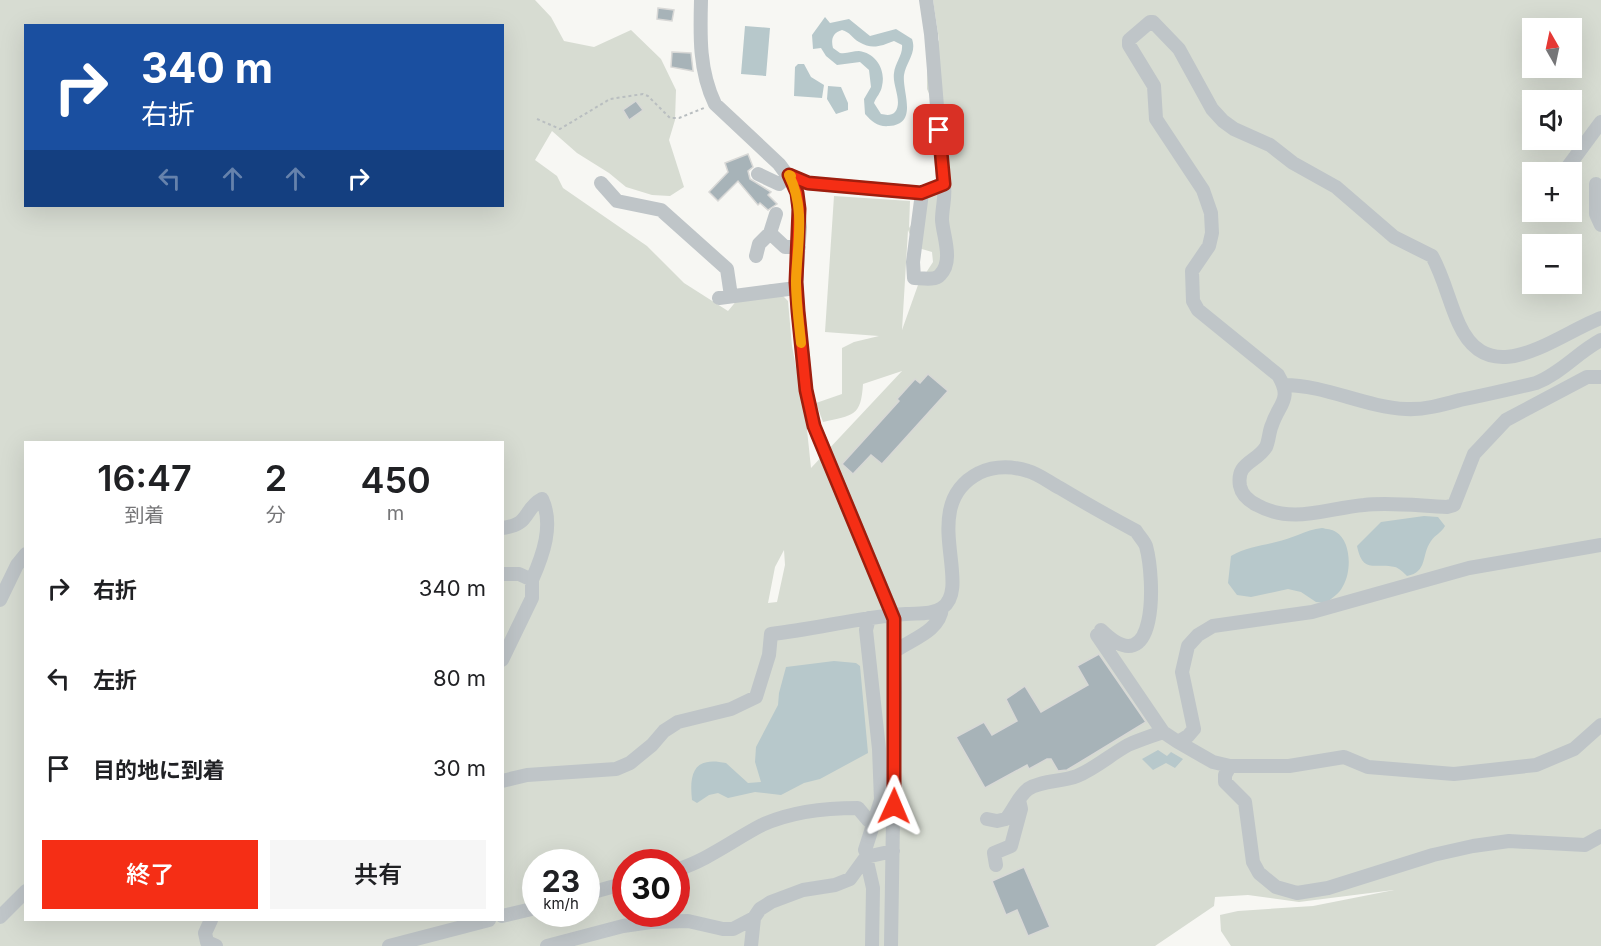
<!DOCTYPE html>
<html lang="ja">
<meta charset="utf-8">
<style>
body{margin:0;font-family:Inter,"Noto Sans JP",sans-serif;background:#f6f6f6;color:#202124;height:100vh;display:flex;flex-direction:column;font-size:22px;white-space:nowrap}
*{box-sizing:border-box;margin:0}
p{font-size:20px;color:#757577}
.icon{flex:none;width:33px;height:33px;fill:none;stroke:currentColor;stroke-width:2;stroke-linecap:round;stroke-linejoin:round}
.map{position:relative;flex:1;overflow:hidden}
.sheet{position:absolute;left:24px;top:441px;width:480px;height:480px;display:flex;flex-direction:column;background:#fff;border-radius:0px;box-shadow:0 6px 24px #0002}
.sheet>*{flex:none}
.guide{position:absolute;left:24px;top:24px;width:480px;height:183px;border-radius:0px;box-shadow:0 6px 24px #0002;background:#1a4fa0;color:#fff;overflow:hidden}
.needle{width:39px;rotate:351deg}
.fabs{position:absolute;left:1522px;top:18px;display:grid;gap:12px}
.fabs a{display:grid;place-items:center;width:60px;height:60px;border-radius:0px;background:#fff;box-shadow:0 6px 24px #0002;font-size:30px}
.speed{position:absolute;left:522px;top:849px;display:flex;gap:12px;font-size:30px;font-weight:700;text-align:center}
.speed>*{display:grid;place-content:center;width:78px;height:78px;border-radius:50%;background:#fff;box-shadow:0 6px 24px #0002;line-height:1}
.speed small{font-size:15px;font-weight:400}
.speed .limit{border:9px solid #d22;background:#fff;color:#111}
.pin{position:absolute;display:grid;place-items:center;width:51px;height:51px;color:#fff;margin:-26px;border-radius:12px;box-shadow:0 3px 9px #0006}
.me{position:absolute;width:66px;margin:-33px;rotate:1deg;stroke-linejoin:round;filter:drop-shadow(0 0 4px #0008)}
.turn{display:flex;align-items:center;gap:21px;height:126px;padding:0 18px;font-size:27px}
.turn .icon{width:78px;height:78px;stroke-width:2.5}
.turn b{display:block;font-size:42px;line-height:51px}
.lanes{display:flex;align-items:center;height:57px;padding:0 18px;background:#0003;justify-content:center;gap:30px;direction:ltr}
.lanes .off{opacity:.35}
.eta{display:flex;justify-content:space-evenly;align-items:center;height:102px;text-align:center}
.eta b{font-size:36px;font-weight:600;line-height:42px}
.action{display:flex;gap:12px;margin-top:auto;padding:12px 18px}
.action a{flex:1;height:69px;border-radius:0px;background:#f52e15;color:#fff;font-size:24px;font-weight:600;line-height:69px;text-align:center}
.action a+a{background:#f6f6f6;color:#202124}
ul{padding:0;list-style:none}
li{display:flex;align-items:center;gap:18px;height:90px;padding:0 18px}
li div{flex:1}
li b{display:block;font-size:22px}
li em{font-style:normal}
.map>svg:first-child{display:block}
.green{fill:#d7dcd2;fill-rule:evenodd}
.water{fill:#b7c8cb;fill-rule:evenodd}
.building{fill:#a7b3b8;stroke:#d8d8d6;stroke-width:1.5}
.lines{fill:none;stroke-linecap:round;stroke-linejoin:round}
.path{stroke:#b9bec0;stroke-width:2;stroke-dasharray:3 3;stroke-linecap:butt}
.minor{stroke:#bfc5c8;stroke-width:14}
.route-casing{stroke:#9f1e0e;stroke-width:15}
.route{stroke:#f52e15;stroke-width:10}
.slow{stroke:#f59e0b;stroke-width:10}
</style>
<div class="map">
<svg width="1601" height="946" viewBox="0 0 1601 946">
<rect width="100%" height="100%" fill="#f7f7f3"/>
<path class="green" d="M0,0H535L551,17L564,41L594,47L631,30L661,59L676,90L675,120L669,140L684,187L670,196L652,195L626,187L609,173L577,153L552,131L535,160L557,176L563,188L647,246L684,283L728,311L743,293L771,284L788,301L792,346L806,420L811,468L902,371L863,384C861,417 853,415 823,422L816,403L842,394V348L854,342L879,336L825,332L834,196L910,201L909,228L917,217V195L951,182L938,114L927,89V60L939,40L933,0H1601V946H1231L1221,931L1220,915L1238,911L1313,906L1394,890L1299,902L1248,895L1215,897L1214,906L1155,946H0ZM26,26H502V206H26ZM1533,28H1572V68H1533ZM1533,100H1572V140H1533ZM1533,172H1572V212H1533ZM908,230L915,247L932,252L933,262L918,285L902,330ZM1533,244H1572V284H1533ZM26,442H502V920H26ZM784,550L785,565L777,602L768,603L775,567ZM536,862H586V914H536ZM626,862H676V914H626Z"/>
<path class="water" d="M825,17L830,23L849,19L870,36L896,29L912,39C917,53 906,62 904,75C902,92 919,124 889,126C878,127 872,122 865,114L864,99L871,87L869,70L860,62L837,65L826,56L821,48L813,49L812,35ZM842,30C850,32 852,38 859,42C872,50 881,46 894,41L902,45C903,55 895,63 894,73C892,85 903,102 895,112C891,116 886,115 881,114L874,103C876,97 881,93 882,86C886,70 876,53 859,51C853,51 847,54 840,53L833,48C831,40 832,33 842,30Z
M745,26L770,28L766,76L741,74Z
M798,64H804L811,77L824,85L822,98L794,96L795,67Z
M828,86L841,87L848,103V110L836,114L827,99Z
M1424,516L1438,517L1445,526C1441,533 1435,535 1431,541C1421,555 1428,572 1407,576C1404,573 1399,568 1395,567C1375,562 1363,575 1357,546L1381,522Z
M1322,528C1326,529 1332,529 1336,532C1351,541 1352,571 1343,586C1340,593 1332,598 1326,603L1316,602L1301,592L1288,589L1251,597L1237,595L1228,583L1231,556C1246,547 1260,546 1276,542C1292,539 1305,530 1322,528Z
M834,661L856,663L860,666L868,753L820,779L804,783L781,795L755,792L728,798L718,793L709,795L697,803L692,800C689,773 694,756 726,763L748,783L761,782L755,762L756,747L778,705L779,693L786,667Z
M1158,750L1167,756L1171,752L1183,759L1175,768L1166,763L1153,770L1142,759Z"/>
<path class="building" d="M658,8L674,10L672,21L657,19Z
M672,52L691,53L693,71L671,67Z
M636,101L643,110L629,120L623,110Z
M748,154L753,167L748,171L750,179L771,192L768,195L777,204L768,210L760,203L758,205L738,181L718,201L709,192L728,172L725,163Z
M928,374L948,391L882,464L871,455L853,474L842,464L899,401L897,399L915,379L920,383Z
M1099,654L1146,722L1067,770L1058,771L1051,759H1047L1029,769L1027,765L985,788L956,737L984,722L992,735L1017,721L1006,699L1025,686L1041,712L1088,685L1077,666Z
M1024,867L1050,927L1028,936L1017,910L1006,915L992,881Z"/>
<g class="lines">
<path class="path" d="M537,119L560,129L610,99L643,94L648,96L670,118H679L704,108"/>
<path class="minor" d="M701,0C700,36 699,71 715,104L779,164L793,183L797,193L800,227L796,282L798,311L806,390L814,426L893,615L895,692L891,946
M926,0L931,34L943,179C947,194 942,205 942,220C943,236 954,261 940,275C935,281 921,278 914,278L913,262L922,193L944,184
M1564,172L1601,122
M758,174L779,184L789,175L808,183L922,193
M601,183L617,201L661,210L727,269L731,296
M1596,184V214L1601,225
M776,214L770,233L785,247H799
M756,256L759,244L770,233
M719,298L796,288
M1601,318C1556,335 1490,393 1459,324C1449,302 1444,278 1432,256L1394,237L1336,187L1293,163L1270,145L1234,129L1223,121L1212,109L1179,49L1153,22H1150L1129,40V45L1154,86L1156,119L1203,190L1211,213L1212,233L1209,246L1192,271L1193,301L1198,310L1278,375C1293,400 1279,403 1272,425C1269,431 1269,441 1266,447C1256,463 1236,462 1240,486C1242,496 1249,501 1257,505C1293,525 1327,508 1364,505C1391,502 1420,506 1447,507L1454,505L1474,454L1506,420L1587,377H1601
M1284,385C1326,385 1364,407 1406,409C1424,410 1442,405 1460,400C1485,395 1511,389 1536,383C1561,373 1577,353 1601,340
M502,528C531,525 523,509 542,499C554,525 543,555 532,580
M1601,545L1469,568L1312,612L1213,626L1198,635L1188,646L1182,672L1194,729L1188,736L1178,742L1213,762L1230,766H1289L1344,757L1368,767L1454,774L1536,765L1574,749L1601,725
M502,574H519L532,580V598L502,660
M0,600L17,565L26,554
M1097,635L1163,732
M895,651C912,639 940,631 942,608
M1230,766L1225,775V782L1245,802L1253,862L1259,873L1276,887L1297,893L1328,888L1433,855L1473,846L1509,841L1585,845L1601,836
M502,781L527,775L616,769L630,763L652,745L664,731L678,722L731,709L756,697L769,655L771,634C816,629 861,617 906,614C918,613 932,615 942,608C974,586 917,505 979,473C994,466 1012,466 1028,471C1039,474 1050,483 1060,488C1085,503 1110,517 1136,531C1139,536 1144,541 1146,546C1155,579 1158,686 1101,630
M987,819L997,821L1006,819C1014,809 1018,797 1028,789C1042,780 1062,782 1077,776C1096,768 1110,755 1128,745C1139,740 1151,736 1163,732L1178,742
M865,850L881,800L879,749L866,630L869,618
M866,857L873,888L872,946
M996,865L994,853L1011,846L1021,809L1019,800
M676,870C708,860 733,840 762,825C790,812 828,808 858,808L868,820L876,818
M586,894L626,883
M502,916L536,908
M0,917L26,891
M211,920L205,933L207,942L216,946
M389,946L489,920
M547,946L623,926L651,922L688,921L723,929H733L754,918L760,909L771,902L803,890L835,885L850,879L866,857L893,851
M751,946L754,918"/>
</g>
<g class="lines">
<defs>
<path id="route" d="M894,806V619L814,426L806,390L798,311L796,282L799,209L797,193L789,175L808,183L921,193L944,184L939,130"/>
</defs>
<use href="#route" class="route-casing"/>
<use href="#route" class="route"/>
<path class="slow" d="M791,176L789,175C806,209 797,245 796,281C796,302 799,323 801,343"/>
</g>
</svg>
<div class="fabs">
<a><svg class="needle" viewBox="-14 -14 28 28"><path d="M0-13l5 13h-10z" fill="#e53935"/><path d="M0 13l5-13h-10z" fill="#757577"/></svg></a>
<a><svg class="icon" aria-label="sound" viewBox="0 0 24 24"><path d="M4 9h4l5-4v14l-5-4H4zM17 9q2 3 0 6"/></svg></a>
<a>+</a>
<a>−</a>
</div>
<div class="speed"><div>23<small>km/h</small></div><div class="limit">30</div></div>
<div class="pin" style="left:939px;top:130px;background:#d93025"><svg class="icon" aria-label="arrive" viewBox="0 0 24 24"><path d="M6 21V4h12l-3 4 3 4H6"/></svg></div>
<svg class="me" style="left:894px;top:806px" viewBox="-20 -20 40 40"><path d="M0-17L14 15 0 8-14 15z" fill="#f52e15" stroke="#fff" stroke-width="4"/></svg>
<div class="guide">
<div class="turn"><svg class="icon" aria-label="right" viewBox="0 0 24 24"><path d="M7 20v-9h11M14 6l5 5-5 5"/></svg><div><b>340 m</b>右折</div></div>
<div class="lanes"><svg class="icon off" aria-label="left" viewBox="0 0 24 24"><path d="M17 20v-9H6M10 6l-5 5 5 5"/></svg><svg class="icon off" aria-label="ahead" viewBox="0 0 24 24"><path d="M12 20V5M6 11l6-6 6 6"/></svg><svg class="icon off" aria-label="ahead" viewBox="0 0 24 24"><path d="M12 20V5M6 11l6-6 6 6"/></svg><svg class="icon" aria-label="right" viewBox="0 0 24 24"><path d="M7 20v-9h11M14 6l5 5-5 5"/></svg></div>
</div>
<section class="sheet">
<div class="eta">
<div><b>16:47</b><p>到着</p></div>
<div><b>2</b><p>分</p></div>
<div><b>450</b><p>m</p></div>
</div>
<ul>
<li><svg class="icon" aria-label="right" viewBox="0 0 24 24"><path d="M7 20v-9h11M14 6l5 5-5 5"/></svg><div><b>右折</b></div><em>340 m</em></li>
<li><svg class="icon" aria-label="left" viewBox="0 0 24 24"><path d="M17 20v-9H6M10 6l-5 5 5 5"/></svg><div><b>左折</b></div><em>80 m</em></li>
<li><svg class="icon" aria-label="arrive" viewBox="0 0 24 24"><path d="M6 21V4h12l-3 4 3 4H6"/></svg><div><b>目的地に到着</b></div><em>30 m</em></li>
</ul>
<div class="action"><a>終了</a><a>共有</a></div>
</section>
</div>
